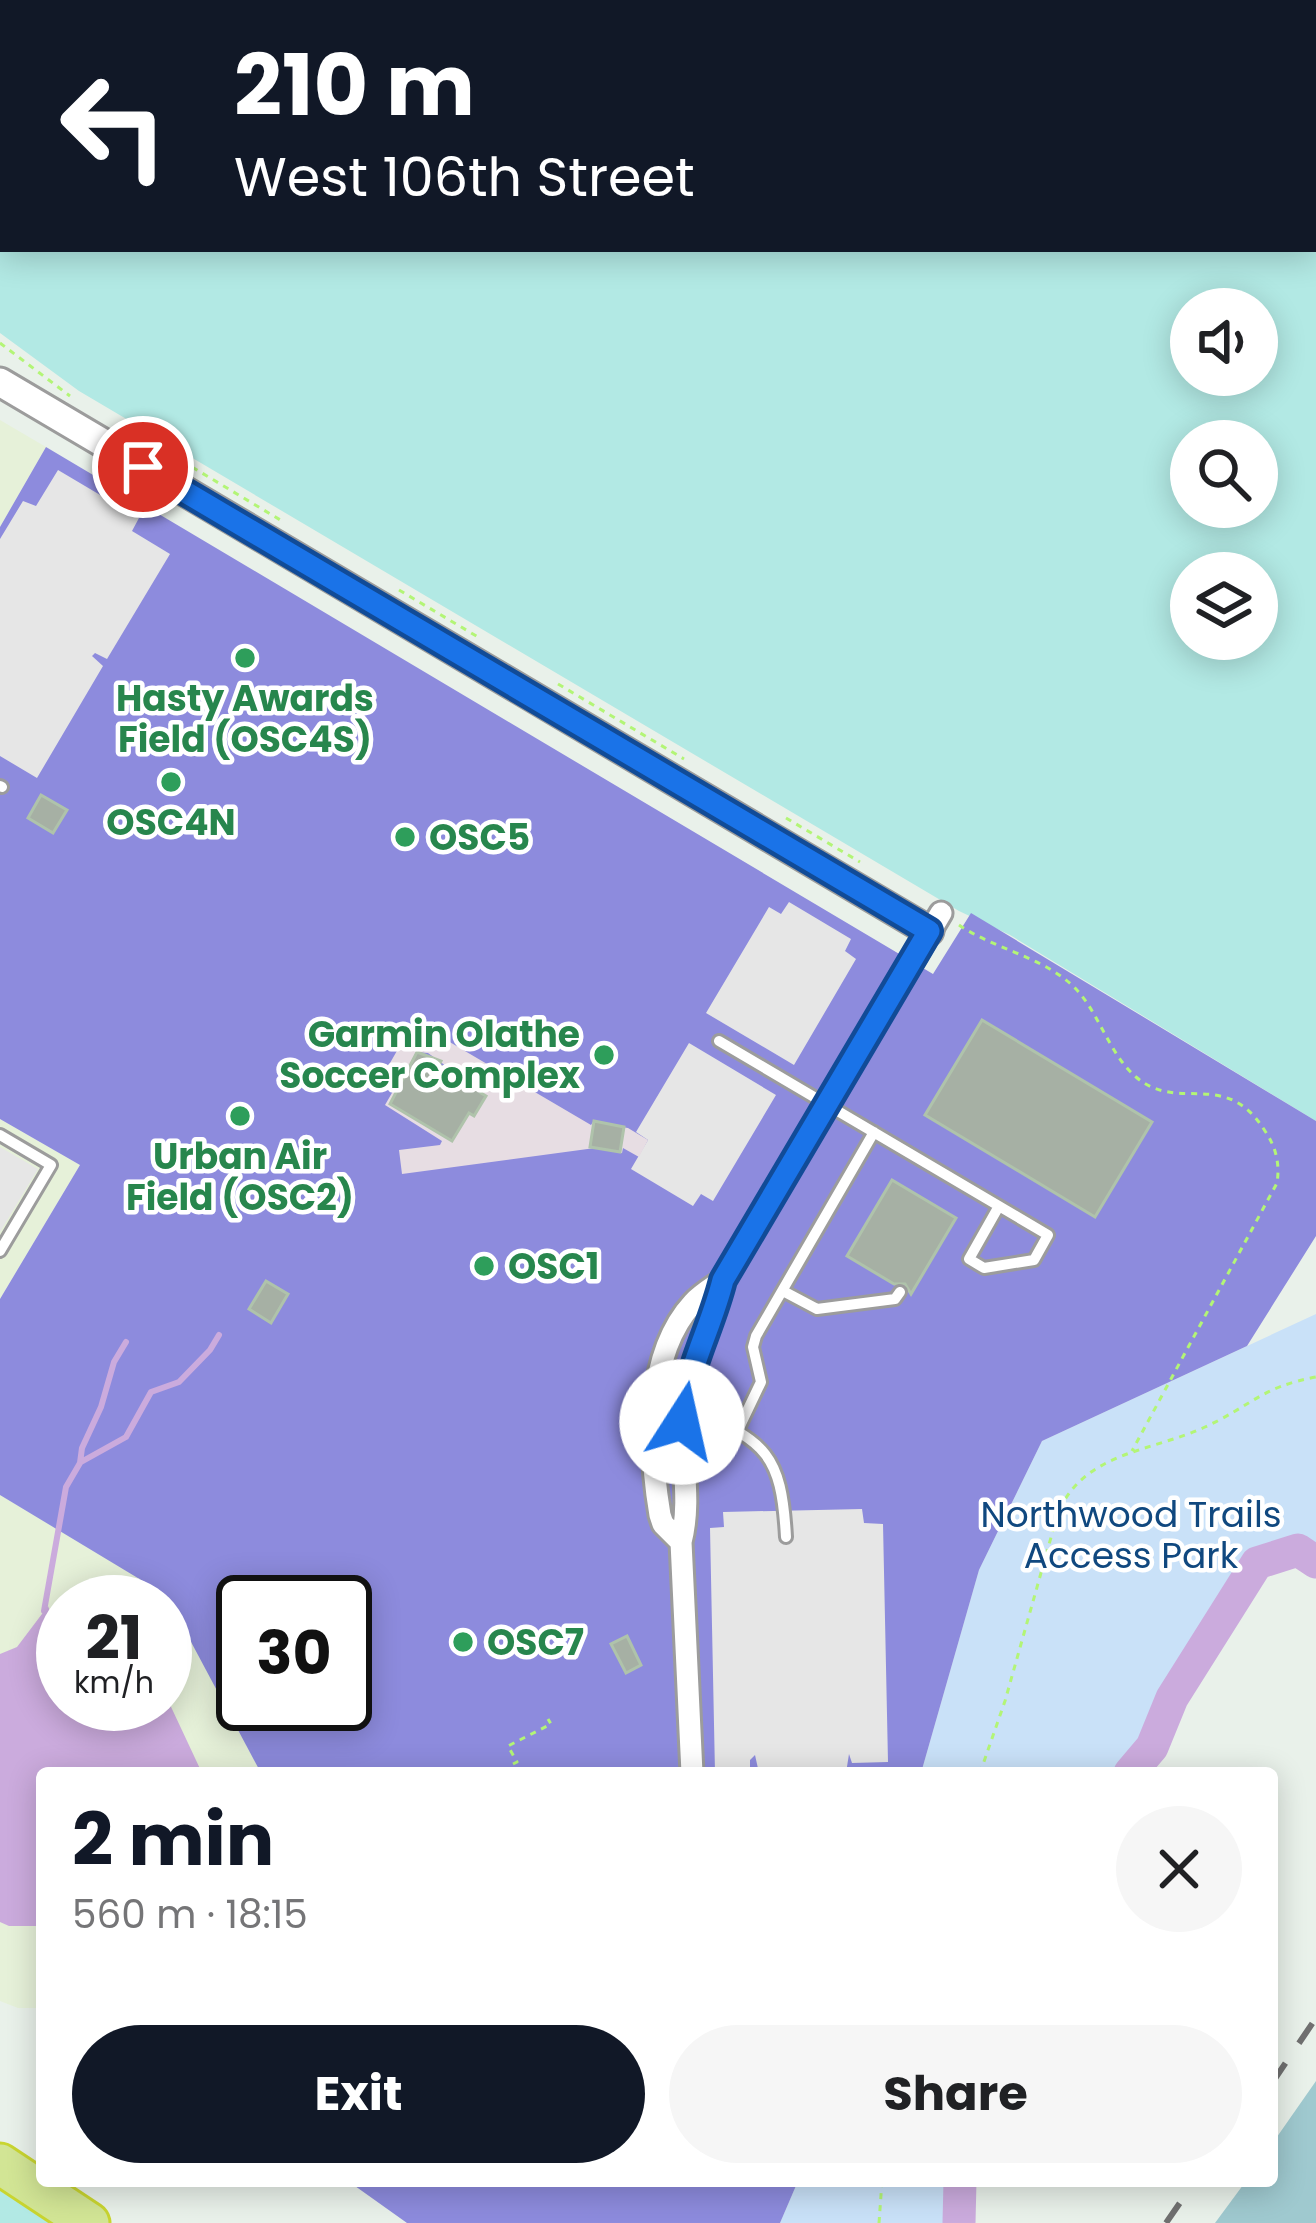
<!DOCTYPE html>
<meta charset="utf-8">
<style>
body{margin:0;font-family:Poppins,sans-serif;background:#f6f6f6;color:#202124;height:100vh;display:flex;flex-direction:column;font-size:45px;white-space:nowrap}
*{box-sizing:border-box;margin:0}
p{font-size:39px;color:#757577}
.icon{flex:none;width:66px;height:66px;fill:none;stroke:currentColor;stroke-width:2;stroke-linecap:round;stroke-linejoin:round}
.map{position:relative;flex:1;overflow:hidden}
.drawer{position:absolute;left:36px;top:1767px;width:1242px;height:420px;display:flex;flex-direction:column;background:#fff;border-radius:12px;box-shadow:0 6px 30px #0003}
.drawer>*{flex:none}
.banner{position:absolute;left:0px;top:0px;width:1317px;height:252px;box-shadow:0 6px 30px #0003;background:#111827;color:#fff;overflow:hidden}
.fabs{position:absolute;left:1170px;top:288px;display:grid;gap:24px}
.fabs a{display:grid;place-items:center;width:108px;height:108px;border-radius:50%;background:#fff;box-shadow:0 6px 30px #0003;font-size:60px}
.speed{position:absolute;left:36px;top:1575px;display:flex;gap:24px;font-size:60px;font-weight:700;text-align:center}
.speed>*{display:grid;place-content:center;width:156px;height:156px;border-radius:50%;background:#fff;box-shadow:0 6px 30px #0003;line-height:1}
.speed small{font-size:30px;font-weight:400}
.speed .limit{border:6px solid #111;border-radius:18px;background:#fff;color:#111}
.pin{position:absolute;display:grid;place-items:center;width:102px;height:102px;color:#fff;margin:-51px;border:6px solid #fff;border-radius:50%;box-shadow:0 3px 12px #0007}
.me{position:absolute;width:132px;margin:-66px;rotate:10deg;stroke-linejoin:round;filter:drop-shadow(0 0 9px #0008)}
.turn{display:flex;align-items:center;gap:42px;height:252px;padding:0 36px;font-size:54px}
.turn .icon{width:156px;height:156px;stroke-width:2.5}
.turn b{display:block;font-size:84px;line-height:102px}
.round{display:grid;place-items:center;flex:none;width:126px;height:126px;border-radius:63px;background:#f6f6f6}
.overview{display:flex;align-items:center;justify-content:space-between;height:204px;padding:0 36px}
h1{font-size:72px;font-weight:700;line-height:90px;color:#111827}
.primary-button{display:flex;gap:24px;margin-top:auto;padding:24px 36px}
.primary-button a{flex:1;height:138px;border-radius:72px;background:#111827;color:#fff;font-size:48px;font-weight:700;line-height:138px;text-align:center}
.primary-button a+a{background:#f6f6f6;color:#202124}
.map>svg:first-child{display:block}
.commercial{fill:#e6f1d9;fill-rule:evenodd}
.grass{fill:#b2e9e4;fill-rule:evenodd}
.forest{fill:#9fc9cf}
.park{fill:#c9e1f8}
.pitch{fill:#8d8bdd;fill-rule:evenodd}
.parking{fill:#e6e6e6}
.plaza{fill:#e7dde3;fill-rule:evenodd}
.water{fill:#cbabdd}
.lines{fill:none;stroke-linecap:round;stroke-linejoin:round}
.stream{stroke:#cbabdd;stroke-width:6}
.river{stroke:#cbabdd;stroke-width:33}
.building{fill:#a6b0a4;stroke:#afc3ab;stroke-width:3}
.service-casing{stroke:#9c9c9c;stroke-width:16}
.minor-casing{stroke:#9c9c9c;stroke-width:27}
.tertiary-casing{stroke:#9c9c9c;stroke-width:33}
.motorway-casing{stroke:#c9d530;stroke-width:45}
.path{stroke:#b3f576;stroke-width:3;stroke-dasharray:6 6;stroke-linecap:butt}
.service{stroke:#fff;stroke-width:10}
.minor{stroke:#fff;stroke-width:21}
.tertiary{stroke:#fff;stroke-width:27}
.motorway{stroke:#d2e595;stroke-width:39}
.rail{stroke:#707070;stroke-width:6;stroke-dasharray:24 24;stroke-linecap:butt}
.route-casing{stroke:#114b97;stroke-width:30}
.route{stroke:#1a73e8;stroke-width:21}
.leisure-dot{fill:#2e9e5b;stroke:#fff;stroke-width:4.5}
.labels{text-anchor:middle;stroke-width:9;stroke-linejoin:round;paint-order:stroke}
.leisure-label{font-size:36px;font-weight:bold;fill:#27864d;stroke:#fff}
.park-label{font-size:36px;fill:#10487f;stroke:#fff}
</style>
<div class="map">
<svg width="1316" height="2223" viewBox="0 0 1316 2223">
<rect width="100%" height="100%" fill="#e9f1ea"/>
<path class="commercial" d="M0,420L46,447L0,527Z
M0,1119L80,1165L0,1299Z
M0,1495L166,1594L261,1773H42V2008H18L0,2001ZM63,1602H165V1704H63Z"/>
<path class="grass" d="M0,0H1316V1121L1010,935L959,911L79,391L0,333ZM3,3H1314V249H3ZM1191,309H1257V375H1191ZM1191,441H1257V507H1191ZM1191,573H1257V639H1191Z
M0,2182L62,2223H0Z"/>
<path class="forest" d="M1316,2081V2223H1215L1246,2181H1272V2144Z"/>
<path class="park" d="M1316,1314V1562L1298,1550L1257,1563L1172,1698L1152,1747L1130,1773H921L979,1570L1042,1441Z
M798,2181H960L959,2223H780Z"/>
<path class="pitch" d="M46,447L933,974L971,913L1316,1121V1236L1247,1346L1042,1441L979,1570L921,1773H261L166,1595L0,1495V1299L80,1165L0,1119V527ZM243,1602H345V1704H243Z
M348,2181H798L780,2223H407Z"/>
<path class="parking" d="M58,470L139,518L132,531L170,554L107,659L95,653L92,656L103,666L37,778L0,756V539L23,501L36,506Z
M789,902L851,939L845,951L856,959L794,1065L706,1013L769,907L781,914Z
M689,1043L776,1095L713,1201L701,1194L693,1206L631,1169L648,1140L636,1132Z
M0,1147L38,1169L0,1232Z
M862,1509L864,1523L883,1524L888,1762L852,1763L849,1754L846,1773H759L755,1755L750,1760V1773H715L710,1528L724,1527L723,1512Z"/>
<path class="plaza" d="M414,1021L591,1125L593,1122L628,1128L648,1140L639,1157L623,1148L622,1153L595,1148L402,1174L399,1150L440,1145L442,1141L385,1105L404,1072L390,1063ZM416,1052L428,1053L464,1079L468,1073L486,1084L481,1093L486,1097L475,1115L469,1113L453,1140L390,1104Z"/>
<path class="water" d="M48,1606L59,1633L63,1631V1704H165V1694L202,1773H42V1926H9L0,1922V1654L17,1647Z"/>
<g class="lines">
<path class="stream" d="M81,1462L126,1437L151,1392L179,1382L210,1350L219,1335
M44,1611L66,1487L80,1463L82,1448L101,1407L114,1362L126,1342"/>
<path class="river" d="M1130,1773L1152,1747L1172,1698L1257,1563L1298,1550L1316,1562
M959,2223L960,2181"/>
</g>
<path class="building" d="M41,795L67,810L53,833L28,818Z
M982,1020L1152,1122L1095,1217L925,1115Z
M417,1052L441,1061L439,1065L483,1090L481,1093L486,1096L474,1116L469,1113L452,1141L390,1104Z
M594,1121L624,1127L620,1152L590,1147Z
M892,1180L956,1218L911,1294L905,1284H894L847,1256Z
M266,1281L288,1294L271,1323L249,1309Z
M627,1636L641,1665L626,1673L611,1644Z"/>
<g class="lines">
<defs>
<path id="service" d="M0,786L2,787
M719,1041L1048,1235L1034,1260L984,1268L969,1259L999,1206
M0,1135L51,1165L0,1251
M783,1291L817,1309L895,1299L900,1292
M686,1405C763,1443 781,1447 786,1537
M738,1430L761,1382L753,1347L756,1336L874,1132"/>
<path id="minor" d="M681,1542L663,1524L660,1515C649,1450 645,1355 693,1303C701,1294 713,1287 723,1280
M692,1773L681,1542C693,1496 678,1450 684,1403C689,1359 713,1322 723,1280L941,913"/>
<path id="tertiary" d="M0,382L929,931"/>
<path id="motorway" d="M0,2164L89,2223"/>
</defs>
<use href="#service" class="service-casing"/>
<use href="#minor" class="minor-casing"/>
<use href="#tertiary" class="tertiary-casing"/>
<use href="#motorway" class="motorway-casing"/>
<path class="path" d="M0,343L70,396
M182,461L282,521
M399,590L478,637
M558,684L684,759
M786,818L860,862
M959,925C994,949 1041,956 1073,986C1099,1011 1108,1053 1136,1077C1179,1114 1225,1067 1265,1131C1276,1147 1280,1164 1277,1183L1132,1451
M513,1764L517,1762L508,1746L551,1724L548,1719
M980,1773L1005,1701L1057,1516C1081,1452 1151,1452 1205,1427C1251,1406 1261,1387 1316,1377
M879,2223L882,2181"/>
<use href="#service" class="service"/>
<use href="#minor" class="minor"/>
<use href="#tertiary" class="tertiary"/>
<use href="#motorway" class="motorway"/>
<path class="rail" d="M1272,2083L1316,2018
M1166,2223L1195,2181"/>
</g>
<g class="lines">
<defs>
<path id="route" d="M143,467L929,931L723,1280C711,1329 686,1370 682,1422"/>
</defs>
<use href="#route" class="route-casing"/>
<use href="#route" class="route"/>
</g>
<g class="leisure-dot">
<circle cx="245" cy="658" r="12"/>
<circle cx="171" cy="782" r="12"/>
<circle cx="405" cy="837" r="12"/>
<circle cx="604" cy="1055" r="12"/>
<circle cx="240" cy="1116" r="12"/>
<circle cx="484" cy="1266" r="12"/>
<circle cx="463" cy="1642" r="12"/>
</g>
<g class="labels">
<g class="leisure-label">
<text x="245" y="711">Hasty Awards<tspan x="245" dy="41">Field (OSC4S)</tspan></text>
<text x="171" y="835">OSC4N</text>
<text x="429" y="850" text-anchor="start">OSC5</text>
<text x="580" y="1047" text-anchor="end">Garmin Olathe<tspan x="580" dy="41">Soccer Complex</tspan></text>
<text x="240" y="1169">Urban Air<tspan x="240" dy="41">Field (OSC2)</tspan></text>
<text x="508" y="1279" text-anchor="start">OSC1</text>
<text x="487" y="1655" text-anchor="start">OSC7</text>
</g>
<g class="park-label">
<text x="1131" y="1527">Northwood Trails<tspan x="1131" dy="41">Access Park</tspan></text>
</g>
</g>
</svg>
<div class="fabs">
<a><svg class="icon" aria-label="sound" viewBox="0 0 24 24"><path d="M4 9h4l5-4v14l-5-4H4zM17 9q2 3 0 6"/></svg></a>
<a><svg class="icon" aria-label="search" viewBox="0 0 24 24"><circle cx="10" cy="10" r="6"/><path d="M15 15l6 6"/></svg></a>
<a><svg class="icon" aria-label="layers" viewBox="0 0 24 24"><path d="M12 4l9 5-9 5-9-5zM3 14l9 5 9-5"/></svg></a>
</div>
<div class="speed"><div>21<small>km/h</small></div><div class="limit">30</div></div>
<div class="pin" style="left:143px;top:467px;background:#d93025"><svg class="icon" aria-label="arrive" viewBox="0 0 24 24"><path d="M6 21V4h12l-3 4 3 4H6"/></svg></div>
<svg class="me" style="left:682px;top:1422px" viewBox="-20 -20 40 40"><circle r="19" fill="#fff"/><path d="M0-13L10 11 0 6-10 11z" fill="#1a73e8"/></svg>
<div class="banner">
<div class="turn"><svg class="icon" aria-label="left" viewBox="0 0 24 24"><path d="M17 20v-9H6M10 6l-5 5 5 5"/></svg><div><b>210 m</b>West 106th Street</div></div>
</div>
<section class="drawer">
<div class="overview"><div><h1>2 min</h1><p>560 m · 18:15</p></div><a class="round"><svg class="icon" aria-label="close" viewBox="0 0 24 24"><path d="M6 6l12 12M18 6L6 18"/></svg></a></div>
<div class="primary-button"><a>Exit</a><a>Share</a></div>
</section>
</div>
